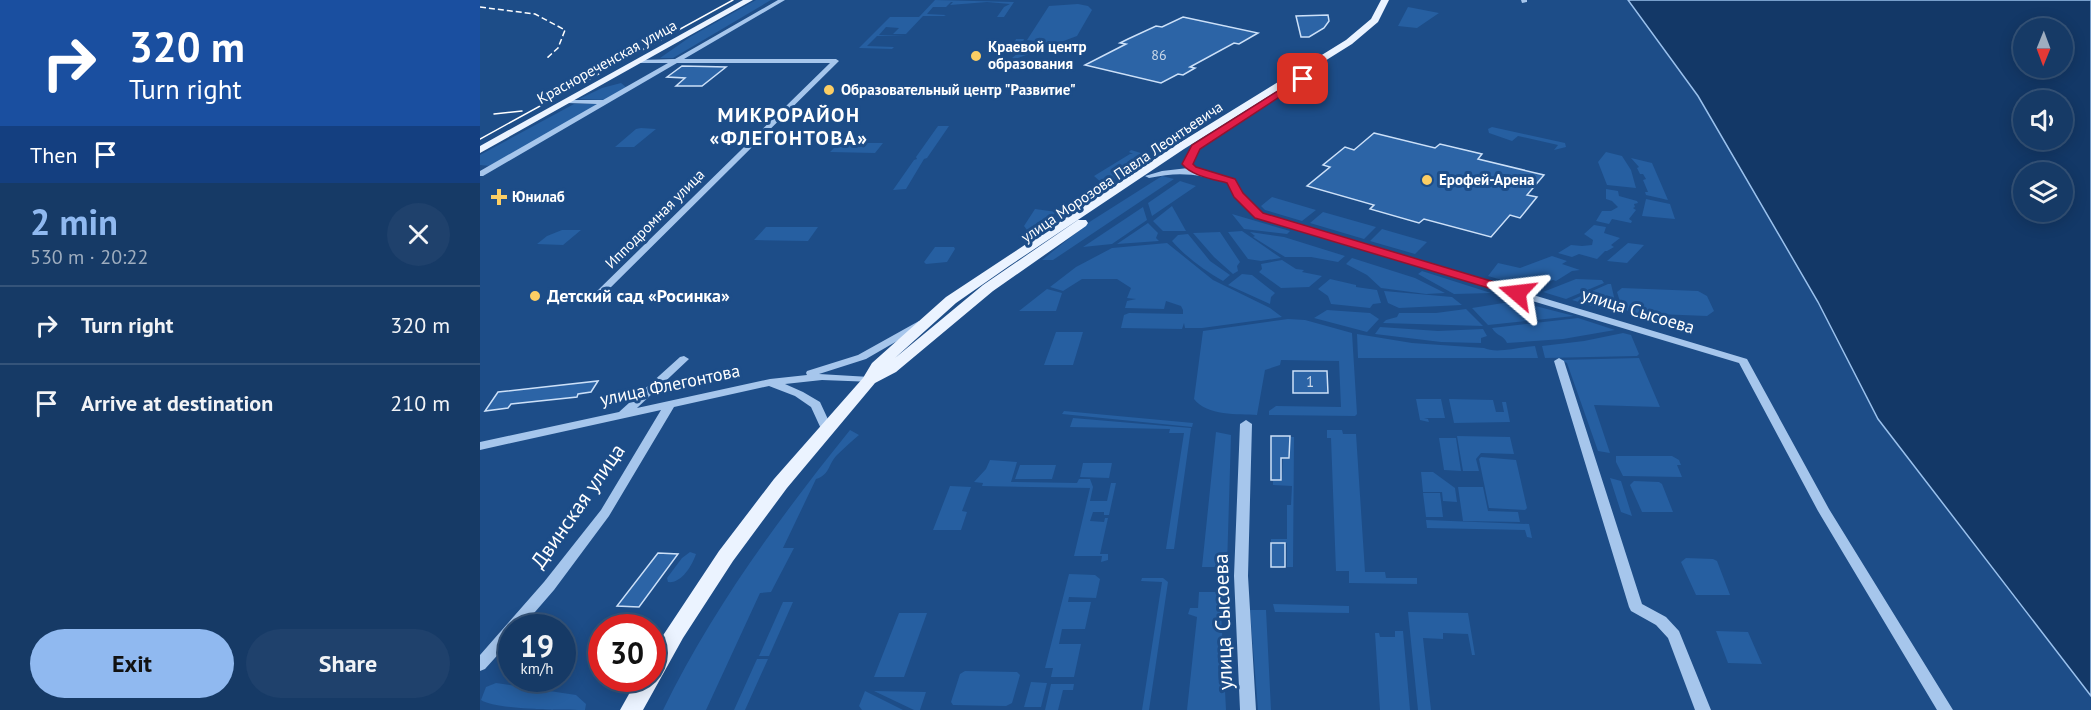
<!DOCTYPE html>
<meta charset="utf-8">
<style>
body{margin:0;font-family:"PT Sans",sans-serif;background:#1f416c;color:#f1f3f6;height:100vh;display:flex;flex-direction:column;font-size:22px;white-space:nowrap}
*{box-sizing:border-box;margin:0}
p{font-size:20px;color:#9eadbf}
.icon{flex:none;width:33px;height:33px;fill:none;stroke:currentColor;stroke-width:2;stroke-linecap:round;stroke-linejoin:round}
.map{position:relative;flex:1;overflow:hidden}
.sheet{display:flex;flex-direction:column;background:#163a66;width:480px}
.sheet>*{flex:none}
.hud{background:#1a4fa0;color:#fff;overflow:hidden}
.needle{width:39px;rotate:181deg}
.controls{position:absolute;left:1533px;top:18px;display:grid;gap:12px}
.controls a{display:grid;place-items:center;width:60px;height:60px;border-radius:50%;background:#163a66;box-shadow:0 3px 15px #0003,0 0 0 2px #35547a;font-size:30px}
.speed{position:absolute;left:18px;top:614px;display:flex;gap:12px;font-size:30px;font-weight:700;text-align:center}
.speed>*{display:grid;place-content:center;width:78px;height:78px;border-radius:50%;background:#163a66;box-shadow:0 3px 15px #0003,0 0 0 2px #35547a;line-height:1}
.speed small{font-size:15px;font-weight:400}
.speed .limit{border:9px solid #d22;background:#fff;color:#111}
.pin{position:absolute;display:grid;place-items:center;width:51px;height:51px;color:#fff;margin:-26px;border-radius:12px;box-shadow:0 3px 9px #0006}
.me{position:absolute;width:66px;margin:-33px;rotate:287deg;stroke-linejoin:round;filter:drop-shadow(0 0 4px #0008)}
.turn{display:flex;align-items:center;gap:21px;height:126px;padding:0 30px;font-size:27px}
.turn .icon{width:78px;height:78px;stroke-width:2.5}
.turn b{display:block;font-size:42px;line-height:51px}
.then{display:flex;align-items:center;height:57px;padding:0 30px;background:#0003;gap:12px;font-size:22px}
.round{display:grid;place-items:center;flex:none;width:63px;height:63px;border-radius:32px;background:#1f416c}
.headline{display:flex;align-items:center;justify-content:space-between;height:102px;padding:0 30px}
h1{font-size:36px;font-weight:700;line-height:45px;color:#90b9f0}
.button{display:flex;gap:12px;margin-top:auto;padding:12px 30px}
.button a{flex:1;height:69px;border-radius:36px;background:#90b9f0;color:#111;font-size:24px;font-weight:700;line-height:69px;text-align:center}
.button a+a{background:#1f416c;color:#f1f3f6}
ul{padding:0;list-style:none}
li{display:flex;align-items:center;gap:18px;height:78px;padding:0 30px;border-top:2px solid #35547a}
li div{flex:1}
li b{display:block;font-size:22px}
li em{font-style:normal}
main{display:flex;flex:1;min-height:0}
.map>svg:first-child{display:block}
.green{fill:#265fa1}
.water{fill:#133867;stroke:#9ac1ed;stroke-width:1.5;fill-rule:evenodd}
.building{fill:#2c64a6;stroke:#cce0f8;stroke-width:1.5}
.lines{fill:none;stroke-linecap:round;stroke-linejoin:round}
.minor{fill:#a6c6ec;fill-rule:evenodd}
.major{fill:#ebf3ff;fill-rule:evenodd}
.tram{stroke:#fff;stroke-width:1.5}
.rail{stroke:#fff;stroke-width:1.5;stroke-dasharray:6 3;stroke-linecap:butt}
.route{fill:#e11d48;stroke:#92132f;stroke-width:1.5}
.poi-dot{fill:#fcce64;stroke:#1d4d88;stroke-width:2}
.labels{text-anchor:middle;stroke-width:6;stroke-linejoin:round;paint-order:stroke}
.far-number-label{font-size:14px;fill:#cad8e9}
.far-poi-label{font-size:15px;font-weight:bold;fill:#fff;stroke:#1d4d88;text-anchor:start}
.far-street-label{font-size:15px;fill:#fff;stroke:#1d4d88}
.number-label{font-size:15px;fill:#cad8e9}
.poi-label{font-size:18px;font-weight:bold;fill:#fff;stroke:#1d4d88;text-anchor:start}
.street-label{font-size:18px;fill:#fff;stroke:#1d4d88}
.far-district-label{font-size:20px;font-weight:bold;letter-spacing:1.5px;fill:#fff;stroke:#1d4d88}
.near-street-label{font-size:21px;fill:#fff;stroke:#1d4d88}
</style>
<main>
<section class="sheet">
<div class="hud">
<div class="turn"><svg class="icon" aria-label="right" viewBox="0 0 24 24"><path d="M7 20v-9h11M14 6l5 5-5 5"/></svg><div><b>320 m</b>Turn right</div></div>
<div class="then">Then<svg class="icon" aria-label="arrive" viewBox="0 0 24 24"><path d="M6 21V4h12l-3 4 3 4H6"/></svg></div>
</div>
<div class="headline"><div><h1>2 min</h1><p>530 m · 20:22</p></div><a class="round"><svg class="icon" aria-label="close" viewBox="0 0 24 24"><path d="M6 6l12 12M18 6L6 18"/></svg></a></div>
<ul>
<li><svg class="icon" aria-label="right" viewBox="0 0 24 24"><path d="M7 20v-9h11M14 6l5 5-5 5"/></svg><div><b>Turn right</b></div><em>320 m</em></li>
<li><svg class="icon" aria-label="arrive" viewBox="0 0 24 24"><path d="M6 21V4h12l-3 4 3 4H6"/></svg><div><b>Arrive at destination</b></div><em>210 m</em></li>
</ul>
<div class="button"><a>Exit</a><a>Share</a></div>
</section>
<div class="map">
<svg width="1611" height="710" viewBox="0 0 1611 710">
<rect width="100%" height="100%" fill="#1d4d88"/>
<path class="green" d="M276,0H291L193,58H180L210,37Z
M455,0L534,2L524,17H517L524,7L530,4L507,2L470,5L473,2H471L466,7H453L447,14L466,15L464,16H443L426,34H413L419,28L406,27L399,35H425L397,36L387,46L414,47L412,49L379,48L410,17H439Z
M598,4L608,6L612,10L597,36L535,59L532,58L538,53H551L556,45L534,44L536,39H544L543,42H564L547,40L569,6Z
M928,7L959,13L937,28L918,26Z
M141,83L147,88L127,100L99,99L122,88Z
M94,104H120L10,166L0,165V155Z
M458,126H469L447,158L444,159L426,189L413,190L434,160L437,159L436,157Z
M1012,127L1085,143L1086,147L1074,150L1078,145L1038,136L1032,141L1009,133L1008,129Z
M161,128L176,129L154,147H135L156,129Z
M359,143H403L395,153L350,152Z
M651,150L674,157L650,172L623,184L614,176L650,154H653L649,152Z
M1126,152L1142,156L1151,170L1156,188L1127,185L1118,162Z
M1151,158L1172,163L1188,200L1166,195L1165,192H1168L1163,180L1166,179L1163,174H1160L1157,168L1159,167Z
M682,176L694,179L573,260H562L611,221Z
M700,181L716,186L672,216L668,203Z
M1126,189L1138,191L1139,196L1157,201L1158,203L1154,204L1155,207L1153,208L1156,210L1149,219L1152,221L1151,223L1132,219L1129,224L1116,221L1122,211H1131L1138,207L1132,201L1126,199Z
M792,197L836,210L822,221L785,210L781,206Z
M1166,199L1190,204L1195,219L1162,216Z
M692,206L706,231H683L673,221Z
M663,207L667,220L632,244L603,247Z
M555,209L577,212L556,228L547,230L544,226Z
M843,212L896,227L884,239L830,223Z
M752,214L810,231L807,234L764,229Z
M668,223L678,233L676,238L679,241L637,244Z
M1114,225L1126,227L1124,233L1140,238L1131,245L1134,247L1127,251H1125L1117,259L1099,254L1092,257L1078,253L1091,245L1102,246L1112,245L1113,240L1104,234Z
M286,227H338L328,241L274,240Z
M902,229L947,242L935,254L890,241Z
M82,230H101L83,245L57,244L67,236Z
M762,231L801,258L781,261L768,259L748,232Z
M740,232L760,262L757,266L758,271L753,274L734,257L713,233Z
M770,232L804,237L865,256L858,262L831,257H805L773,237L775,236Z
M708,234L730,261L750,275L743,281C724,270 706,257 692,241L698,235Z
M687,243L733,280L790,308L802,317L722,328H705L704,323L702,329L641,328L644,315L649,313L703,314V310L701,306L686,301L684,309L645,308L647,301L656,299L647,298L651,288L637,279H602L583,291L570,287L596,267L632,248Z
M1148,243L1164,245L1147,263L1127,261Z
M455,247H474L475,249L467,262L446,264L444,262Z
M1072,256L1087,261L1082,264L1100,270L1092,271L1076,281L1073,280L1052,289L1008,276L1018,263L1040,268Z
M872,258L935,278L965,293L946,294L901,288L887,275L866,264Z
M802,260L816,269L824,270L822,272L842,276L829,287L801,288L779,272L782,269L781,264Z
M942,271L1011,293L974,294L938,274Z
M762,274L772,275L795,293L791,297L790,304L748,285Z
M850,279L876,285V287L897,290L901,303L893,304L890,308L851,304L848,296L838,289Z
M1096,279L1122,280L1124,283L1086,299L1063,292Z
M1131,284L1138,314L1092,300L1128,284Z
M1142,288L1218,291L1227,296L1234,311L1227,316L1152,313L1142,308L1137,292Z
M567,289L582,293L576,311H539Z
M904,291L972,297L982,305L919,308L908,303Z
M1036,301L1094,316L1008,325L992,308Z
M986,309L1003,326L903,323L906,320L917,317L919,313H956Z
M847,310L890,313L899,319L887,332L834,318Z
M1098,318L1135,330L1083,339L1027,343C1024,335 1016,336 1012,328Z
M808,319L825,320L872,333L877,414L875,416L789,415V411L796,406L861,407L859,361L801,360L800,365L785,370L777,415C758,414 727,416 714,399L723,331Z
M900,327L958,331L1003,329L1007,336L1001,338V343L961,342L895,334Z
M576,332H603L593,365H564Z
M1143,333L1151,335L1159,354L1157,356L1065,358L1062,346L1104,341Z
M877,334L932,343L1004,348C1016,354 1040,347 1055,346L1058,358H878Z
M1159,358L1180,407L1114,405L1130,453L1118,451L1087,363L1081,360Z
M936,399H961L965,418H944L948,419L949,422L940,420Z
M969,399L1013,400L1016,412H1024L1022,402H1026L1030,422L974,423Z
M584,411L713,423L712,427L582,414Z
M593,418L711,428L694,549H686L704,433H689L690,429L590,427Z
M370,430L379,435C371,442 364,448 357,455C348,464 350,475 336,479L303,548H314L291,592L280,593L226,710H183C232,609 300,517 370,430Z
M847,430H862L863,434H876L885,572H905L906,578H937V584L869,583V571H856L851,438H847Z
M736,432L751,435L747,567H722Z
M977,436L1030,437L1034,454L1001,453L996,459L999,471H983Z
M810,437H814L813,567H807V543L791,542V539H807V505H811L812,486L793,485V481H802L803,459H810Z
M959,438H976L981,471L964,470Z
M1136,456H1192L1199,460L1201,465H1197L1202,477L1143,476L1136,462Z
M1001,457L1036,460L1047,508L1045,510L1009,508L999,459Z
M510,460L537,462L531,482L597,483L599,479H610L613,487L610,501H627L631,483H636L629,515H624V512H613L610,521L624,522L625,518H628L620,554H628V560L621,562L622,556H594L610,488L502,486L503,483L494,482L506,469Z
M603,463H632L629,478L600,477Z
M540,465H576L572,479H535Z
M941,472H953L975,488L977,502L963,501L962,492H943Z
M1130,478L1141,481L1152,516L1141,512Z
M1154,481L1179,482L1182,484L1193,512H1162L1150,485Z
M470,486L491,487L482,511L487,512L481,530H453Z
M978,487H1003L1008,511L1038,512L1040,522L983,521Z
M943,493H960L963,517H946Z
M946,520L1049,524L1052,538L1047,537L1045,530L947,528Z
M210,552L216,554C212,566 201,584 188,582L187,578L202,558Z
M1206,558L1233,559L1237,561L1250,595H1216L1201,562Z
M589,574L615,575L620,579L616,598L589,597L588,602H611L605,629H582L579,644H601L594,677H571L573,668H565Z
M662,578H683L688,582L669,710H662L682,582L661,581Z
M719,592H740L746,710H707L717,617L708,614L710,608H718Z
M303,602H313L289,656H279Z
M793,604L869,606V613L795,612Z
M770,610H786L791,710H778Z
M928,612L988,613L995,655H992L988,634L963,633V639L943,638L951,710H938Z
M419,613H447L424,677H394Z
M915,631H923L930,710H900L895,633H899L900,637H915Z
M1236,631L1268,632L1282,664L1248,663Z
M277,659H288L265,710H254Z
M485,671L537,672L540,675L532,703L526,706L473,705L471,702L480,674Z
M551,682L567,683L561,707H544Z
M16,683L96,695L106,704L105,710C82,710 16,710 1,700L6,687Z
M571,684H594L593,690H583L578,710H565Z
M385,691L423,710H382L379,706Z
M394,691L446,692L440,710H434Z"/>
<path class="water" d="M1148,0H1611V696L1398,419L1338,302L1218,96ZM1544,28H1582V68H1544ZM1544,100H1582V140H1544ZM1544,172H1582V212H1544Z"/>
<path class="building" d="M848,15L849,21L844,28L829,37H821L816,16Z
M703,17L778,33L759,44L754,43L710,67L715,68L703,75L698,74L681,83L605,65L646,44L640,43L648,39L676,26L682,27Z
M202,66L246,67L222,86H196L205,78L187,77Z
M894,133L955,148L960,144L1002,154L998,159L1064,175L1047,195L1057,197L1040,218L1030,215L1011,237L944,219L939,223L890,209L894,205L827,186L850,167L843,165L865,147L874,150Z
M813,371H847L848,393H813Z
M118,381L111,392L98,394L97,397L31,404L28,408L5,411L18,392Z
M791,436H810L809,458H801V480H791Z
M791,543H805V567H791Z
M178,553L198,554L159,607L137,606Z"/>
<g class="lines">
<path class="minor" d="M298,0H305L204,59H356L359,61L120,298H114L112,296L114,294L350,63H197L3,176H0V171L117,104L87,103L85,102V100H123L188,63H161L159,62V60L195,59Z
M1041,0H1047V2L1042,3Z
M713,146L720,148L711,164L717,169L754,179L762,194L782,214L1267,359L1349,509L1473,710H1457L1338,511L1259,363L776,218L755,197L748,183C718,174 700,171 669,178L665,176L682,171L708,168L703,164Z
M439,321L443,322L444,324L443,326L386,359L339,374L390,377L395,380L394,382L342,380L305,384L323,392L340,402L352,428L350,431H342L331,407L315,396L289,386L194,407L129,516L74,590L42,627H32V639L5,669L0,671V655L64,582L121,510L181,410L0,450V442L139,412L200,357L204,356L209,359L157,408L290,379L327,375L326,373L327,371L378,355Z
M1079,358L1084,361L1162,604L1186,617L1199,631L1231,710H1215L1188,638L1176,625L1151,611L1149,607L1074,361Z
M766,420L772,424L768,576L776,710H760L754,576L760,424Z"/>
<path class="major" d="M263,0H273L0,153V146Z
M901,0H909L898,22L872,44L704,149L529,266L476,303L415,358L503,285L598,220H606L608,223L606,226L513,291L416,372L395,383L307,488L253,561L203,638L163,710H140L158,678H172V652L239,551L294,479L383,378L392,363L466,297L696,145L866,40L891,19Z"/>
<path class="tram" d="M14,114L42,111
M0,139L253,0"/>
<path class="rail" d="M0,7L55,14L85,30L78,48L66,59"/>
</g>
<path class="route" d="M820,77L827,79L720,149L713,164L716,167L755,179L763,193L783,213L1041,290L1043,293L1041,295H1032L775,218L754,197L747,183C732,179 712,176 702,164L712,145Z"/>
<g class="poi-dot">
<circle cx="496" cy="56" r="6"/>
<circle cx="349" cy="90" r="6"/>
<circle cx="947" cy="180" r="6"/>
<path d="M16 188h6v6h6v6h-6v6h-6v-6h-6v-6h6z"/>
<circle cx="55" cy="296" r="6"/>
</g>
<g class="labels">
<g class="far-number-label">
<text x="679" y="60">86</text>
</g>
<g class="far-poi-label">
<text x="508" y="52">Краевой центр<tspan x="508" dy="17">образования</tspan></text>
<text x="361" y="95">Образовательный центр "Развитие"</text>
<text x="959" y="185">Ерофей-Арена</text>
<text x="32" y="202">Юнилаб</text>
</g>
<g class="far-street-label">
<text transform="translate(127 62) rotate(-29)" y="5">Краснореченская улица</text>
<text transform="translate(642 172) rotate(-34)" y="5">улица Морозова Павла Леонтьевича</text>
<text transform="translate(175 219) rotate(-45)" y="5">Ипподромная улица</text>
</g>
<g class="number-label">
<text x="830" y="387">1</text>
</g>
<g class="poi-label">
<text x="67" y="302">Детский сад «Росинка»</text>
</g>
<g class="street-label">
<text transform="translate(1158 311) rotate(17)" y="6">улица Сысоева</text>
<text transform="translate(190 385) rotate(-12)" y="6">улица Флегонтова</text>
</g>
<g class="far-district-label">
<text x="309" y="122">МИКРОРАЙОН<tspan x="309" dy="23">«ФЛЕГОНТОВА»</tspan></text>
</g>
<g class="near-street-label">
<text transform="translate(98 506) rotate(-55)" y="7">Двинская улица</text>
<text transform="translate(743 622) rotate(-92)" y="7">улица Сысоева</text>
</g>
</g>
</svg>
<div class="controls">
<a><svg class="needle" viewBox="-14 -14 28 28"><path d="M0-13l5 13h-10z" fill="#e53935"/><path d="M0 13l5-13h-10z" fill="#9eadbf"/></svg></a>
<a><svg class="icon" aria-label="sound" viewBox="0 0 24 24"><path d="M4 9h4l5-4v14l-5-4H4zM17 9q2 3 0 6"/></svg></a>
<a><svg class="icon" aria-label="layers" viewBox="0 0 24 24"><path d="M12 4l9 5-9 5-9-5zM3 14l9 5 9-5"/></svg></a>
</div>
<div class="speed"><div>19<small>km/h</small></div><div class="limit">30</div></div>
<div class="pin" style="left:823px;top:79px;background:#d93025"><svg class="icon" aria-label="arrive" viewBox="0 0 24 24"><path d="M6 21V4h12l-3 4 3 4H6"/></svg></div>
<svg class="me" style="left:1037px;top:293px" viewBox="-20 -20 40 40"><path d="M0-17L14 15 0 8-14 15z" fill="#e11d48" stroke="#fff" stroke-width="4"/></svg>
</div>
</main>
